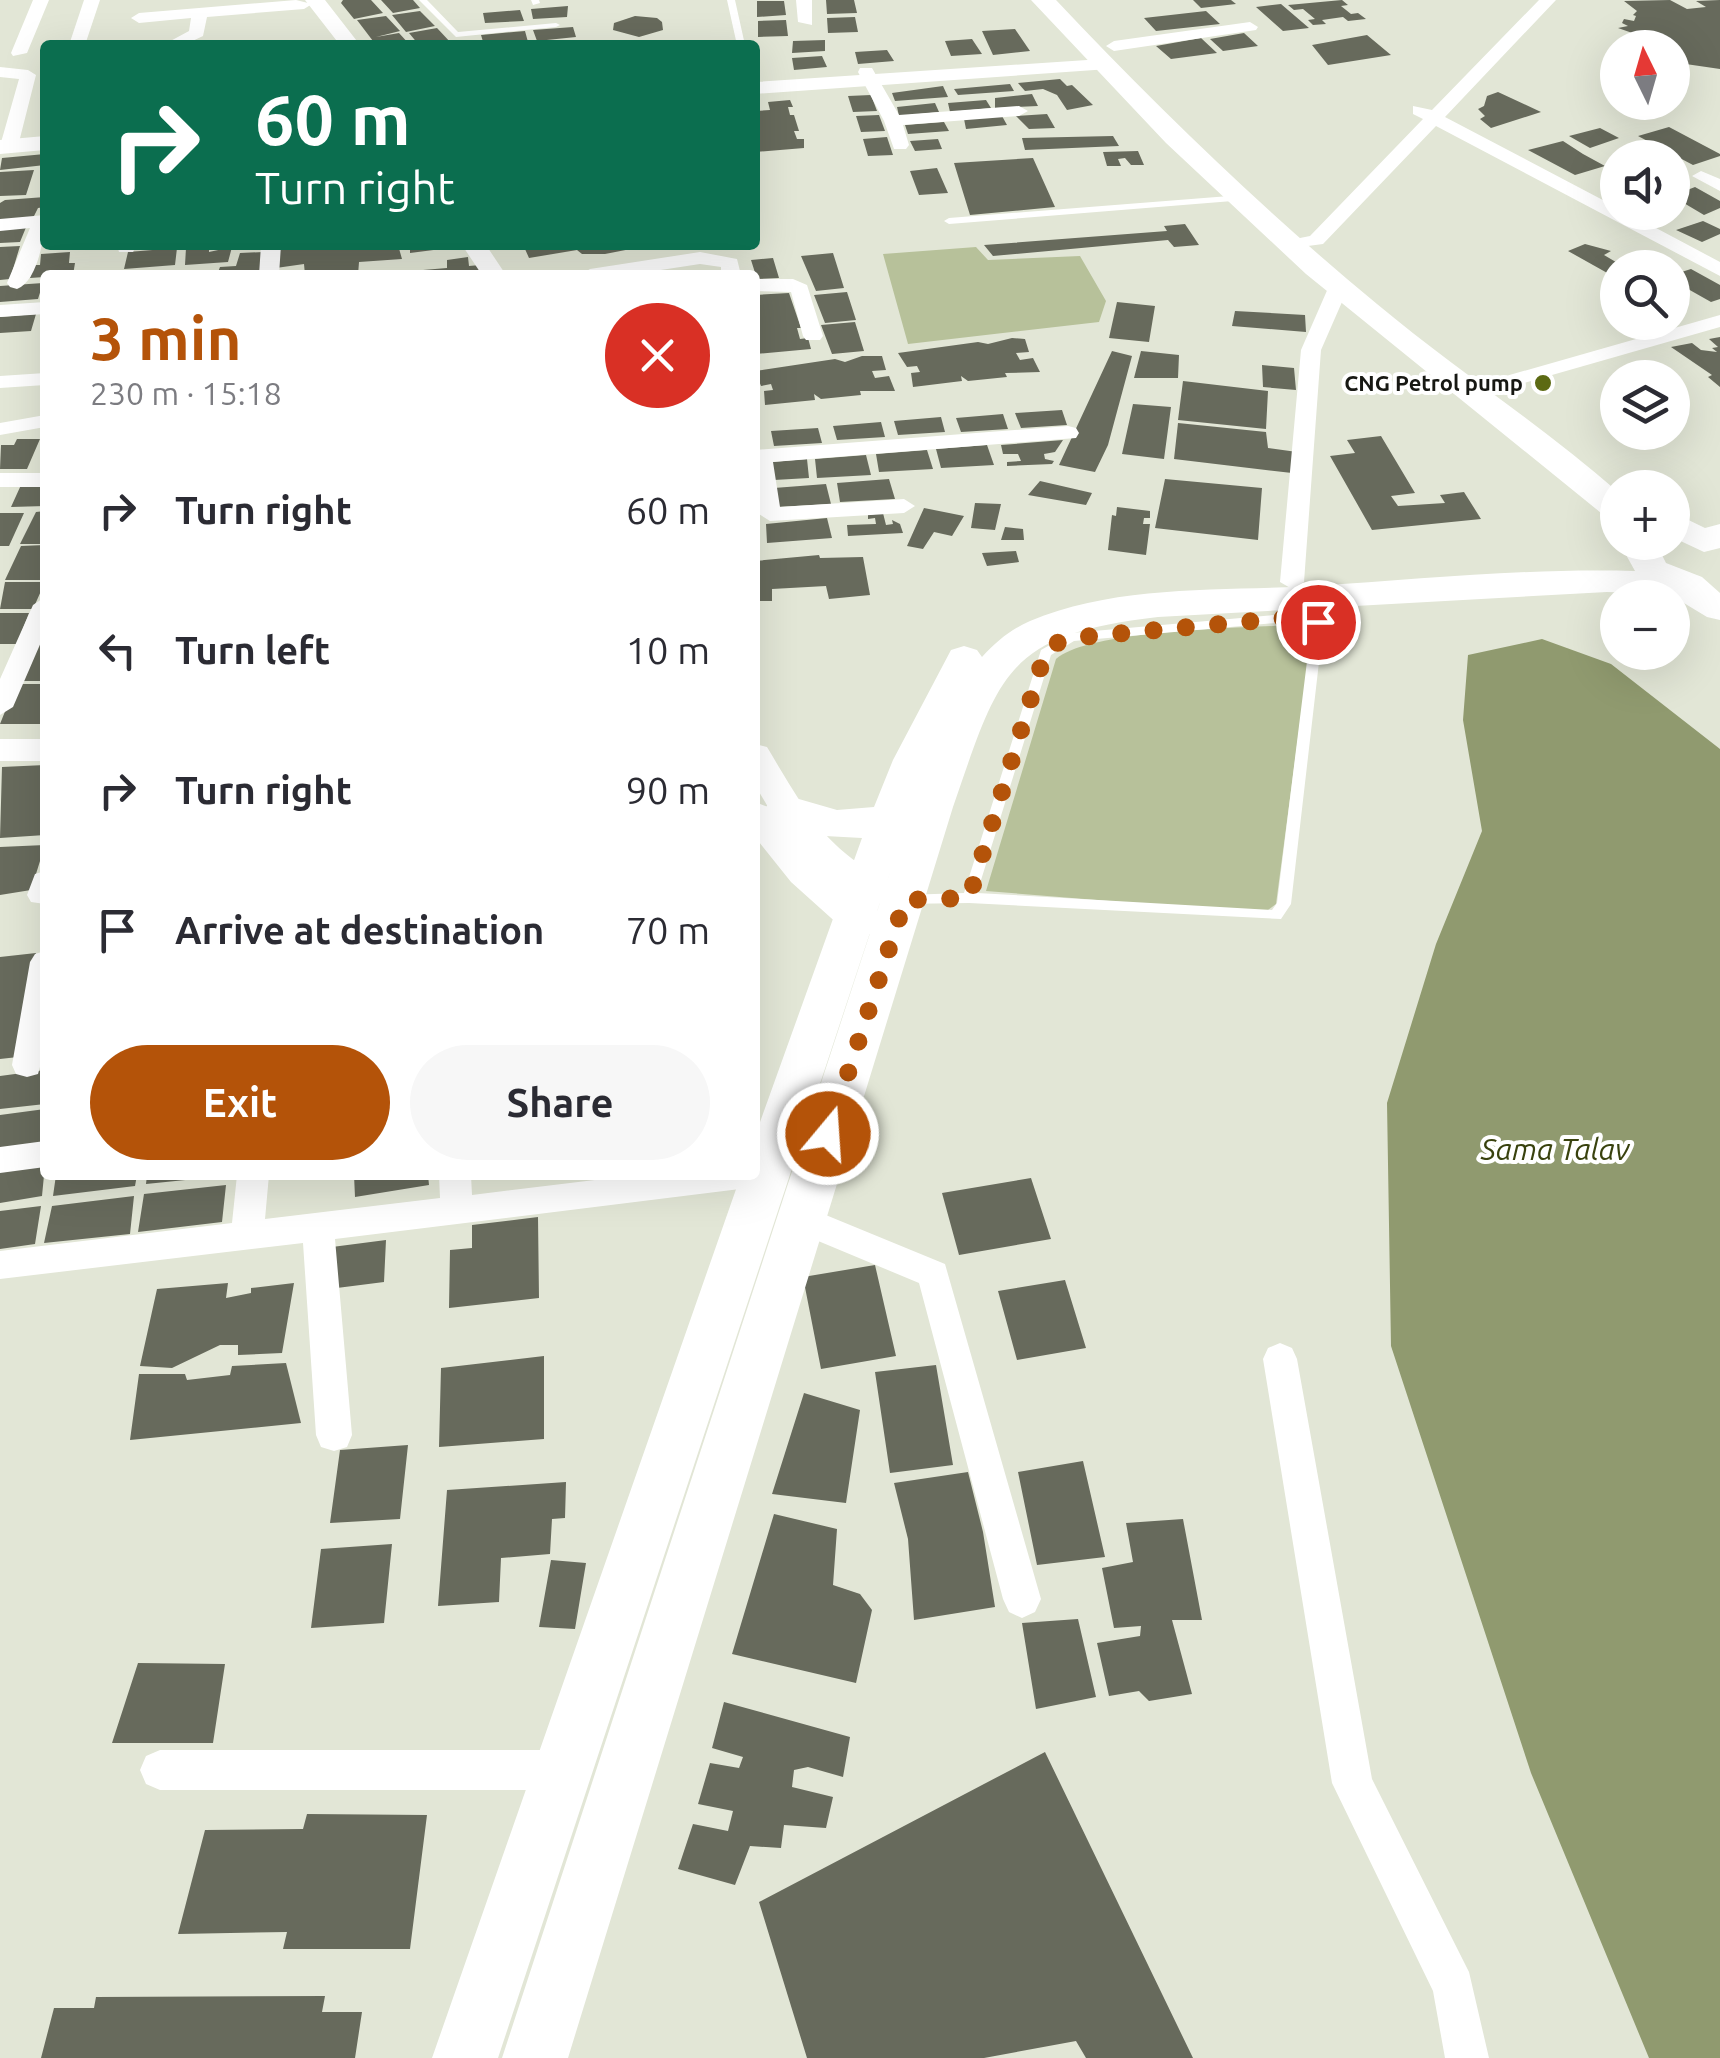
<!DOCTYPE html>
<meta charset="utf-8">
<style>
body{margin:0;font-family:Ubuntu,sans-serif;background:#f7f7f7;color:#2b2b33;height:100vh;display:flex;flex-direction:column;font-size:38px;white-space:nowrap}
*{box-sizing:border-box;margin:0}
p{font-size:32px;color:#7c7c81}
.icon{flex:none;width:55px;height:55px;fill:none;stroke:currentColor;stroke-width:2;stroke-linecap:round;stroke-linejoin:round}
.map{position:relative;flex:1;overflow:hidden}
.panel{position:absolute;left:40px;top:270px;width:720px;height:910px;display:flex;flex-direction:column;background:#fff;border-radius:10px;box-shadow:0 10px 40px #0002}
.panel>*{flex:none}
.guide{position:absolute;left:40px;top:40px;width:720px;height:210px;border-radius:10px;box-shadow:0 10px 40px #0002;background:#0b6e4f;color:#fff;overflow:hidden}
.needle{width:65px;rotate:355deg}
.tools{position:absolute;left:1600px;top:30px;display:grid;gap:20px}
.tools a{display:grid;place-items:center;width:90px;height:90px;border-radius:50%;background:#fff;box-shadow:0 10px 40px #0002;font-size:50px}
.pin{position:absolute;display:grid;place-items:center;width:85px;height:85px;color:#fff;margin:-42px;border:5px solid #fff;border-radius:50%;box-shadow:0 2px 10px #0007}
.me{position:absolute;width:110px;margin:-55px;rotate:18deg;stroke-linejoin:round;filter:drop-shadow(0 0 8px #0008)}
.turn{display:flex;align-items:center;gap:35px;height:210px;padding:0 50px;font-size:45px}
.turn .icon{width:130px;height:130px;stroke-width:2.5}
.turn b{display:block;font-size:70px;line-height:85px}
.round{display:grid;place-items:center;flex:none;width:105px;height:105px;border-radius:52px;background:#f7f7f7}
.headline{display:flex;align-items:center;justify-content:space-between;height:170px;padding:0 50px}
h1{font-size:60px;font-weight:600;line-height:75px;color:#b45309}
.cta{display:flex;gap:20px;margin-top:auto;padding:20px 50px}
.cta a{flex:1;height:115px;border-radius:60px;background:#b45309;color:#fff;font-size:40px;font-weight:600;line-height:115px;text-align:center}
.cta a+a{background:#f7f7f7;color:#2b2b33}
ul{padding:0;list-style:none}
li{display:flex;align-items:center;gap:30px;height:140px;padding:0 50px}
li div{flex:1}
li b{display:block;font-size:38px}
li em{font-style:normal}
.map>svg:first-child{display:block}
.green{fill:#b7c19a}
.water{fill:#909a6f}
.building{fill:#676a5c}
.lines{fill:none;stroke-linecap:round;stroke-linejoin:round}
.service{fill:#fff;fill-rule:evenodd}
.minor{fill:#fff;fill-rule:evenodd}
.tertiary{fill:#fff;fill-rule:evenodd}
.secondary{fill:#fff;fill-rule:evenodd}
.route{stroke:#b45309;stroke-width:18;stroke-dasharray:0 32.4}
.poi-dot{fill:#5c6a13;stroke:#fff;stroke-width:4}
.labels{text-anchor:middle;stroke-width:8;stroke-linejoin:round;paint-order:stroke}
.far-poi-label{font-size:22px;font-weight:bold;fill:#171813;stroke:#fff;text-anchor:end}
.water-label{font-size:30px;font-style:italic;fill:#39420e;stroke:#fff}
</style>
<div class="map">
<svg width="1720" height="2058" viewBox="0 0 1720 2058">
<rect width="100%" height="100%" fill="#e2e6d6"/>
<path class="green" d="M976,247L988,260L1080,256L1106,301L1099,322L908,344L883,254Z
M1313,624L1276,904L1268,910L1246,912L986,891L1056,659C1092,628 1258,628 1313,624Z"/>
<path class="water" d="M1542,639L1611,664L1720,749V2058H1649L1531,1773L1391,1346L1387,1103L1436,944L1482,831L1463,720L1468,655Z"/>
<path class="building" d="M343,0H371L383,13L354,19L341,3Z
M381,0H413L420,8L393,13Z
M826,0H854L857,13L827,14Z
M1193,0H1231L1236,4L1201,8Z
M1342,0L1348,5L1341,6L1351,14L1358,13L1366,19L1348,21L1343,17L1322,20L1326,24L1313,25L1308,20L1315,19L1303,9L1294,10L1288,5Z
M1670,0L1687,9L1706,7L1696,1L1720,0V69L1672,62V48L1633,41L1638,35L1618,28L1628,26L1622,23L1624,19L1634,21L1636,16L1633,15L1637,11L1624,1Z
M757,1H784L786,15L757,17Z
M1281,4L1309,28L1283,31L1256,7Z
M568,6L567,17L533,19L531,9Z
M520,10L524,21L485,23L483,13Z
M420,11L435,26L406,32L392,15Z
M1206,11L1220,24L1156,31L1144,18Z
M386,16L400,31L376,37L399,33L410,45H376L357,20Z
M635,16L657,18L662,22L663,30L639,37L613,30L614,23Z
M855,17L858,32L828,33L827,18Z
M786,20L788,36L758,37V21Z
M573,27L576,37L537,41L533,30Z
M437,28L452,44L419,45L409,33Z
M1015,29L1030,51L993,55L982,31Z
M525,31L528,42L484,45L481,35Z
M1244,33L1258,46L1223,51L1210,39Z
M1367,35L1391,55L1328,65L1312,45Z
M1201,38L1217,53L1171,59L1156,46Z
M972,39L982,54L951,56L945,41Z
M825,40V51L792,53L793,41Z
M887,50L894,61L858,64L855,52Z
M822,56L827,67L794,70L792,58Z
M1060,79L1067,86L1072,85L1093,105L1067,110L1057,95L1043,89L1025,91L1018,83Z
M1010,84L1014,91L958,95L954,89Z
M943,86L948,97L895,101L892,93Z
M1498,92L1541,112L1491,128L1480,119L1485,116L1478,109L1484,106L1487,96Z
M1032,94L1038,106L995,108V98Z
M871,95L877,111L853,112L848,96Z
M790,100L793,107H788L790,115H794L799,131H794L797,139H804V148L755,152V111L770,110L768,102Z
M986,100L991,108L950,112L948,103Z
M935,103L939,112L899,116L897,107Z
M1047,114L1055,128L1029,129L1016,116Z
M879,115L885,131L861,132L856,116Z
M1002,116L1007,125L966,129L964,119Z
M944,122L949,131L908,134L905,125Z
M1669,127L1720,154V156L1693,165L1638,136Z
M1600,128L1619,138L1590,148L1569,136Z
M1113,136L1119,146L1025,150L1022,138Z
M887,137L893,155L868,156L863,139Z
M938,139L942,149L915,151L910,141Z
M1563,141L1583,154L1605,166L1575,175L1528,150Z
M1138,151L1144,165H1131L1125,158L1118,159L1121,166H1107L1103,152Z
M45,154V165L0,170L2,158Z
M1033,158L1055,207L970,215L954,163Z
M937,168L948,193L919,195L910,171Z
M34,170L26,195L0,196V172Z
M1695,187L1720,201V208L1704,215L1672,196Z
M45,197V207L38,208L33,218L0,220V203L5,200Z
M1703,221L1720,229V234L1702,242L1676,230Z
M1185,224L1199,245L1174,247L1168,240L993,256L984,245L1167,231L1164,226Z
M27,225L20,242L0,243V227Z
M1585,244L1611,251L1604,255L1626,268H1618V279L1568,251Z
M296,245H398L402,259L359,262L358,275H305L304,264L276,268L275,247Z
M410,245H457V247L410,253Z
M549,245H641V247L605,254H582L577,250L529,258L525,249Z
M20,246L10,279L0,280V247Z
M209,246V252L232,247L228,262L185,265L186,248Z
M177,248L175,265L124,269L128,252Z
M70,252L69,263H75L73,275L30,278L34,265H40L41,254Z
M263,252L260,275H217L220,267L236,266L240,253Z
M833,253L844,288L816,291L801,256Z
M468,257L469,266L480,265L483,275H411V271L447,268V260Z
M773,258L779,278L757,279L751,260Z
M1691,269L1720,285V299L1711,302L1672,280V275Z
M43,283L38,299L0,302V286Z
M847,292L856,320L825,323L814,295Z
M789,293L801,328H797L800,339L808,338L811,349L755,354V342H759L755,295Z
M1117,302L1155,306L1149,342L1109,338Z
M1235,311L1305,315L1306,332L1232,326Z
M36,314L31,331L0,333V317Z
M855,322L864,351L832,354L821,325Z
M1720,337V387L1708,377L1712,375L1671,347L1692,343L1701,350L1717,352L1712,348L1718,347L1709,339Z
M1012,338L1025,339L1029,352L1016,353L1020,360L1033,358L1040,372L1005,373L1007,377L968,381L961,376L962,381L913,387L911,373L920,372L917,366L907,367L898,353L978,342L988,344Z
M1112,351L1132,356L1108,445L1095,472L1059,465Z
M1141,351L1179,355L1178,378H1134Z
M862,356H882L886,370L872,371L875,378L889,376L895,391H860L861,395L821,399L814,394L815,400L765,405L764,391L773,390L771,384L761,386L755,371L835,359L845,362Z
M1262,365L1294,368L1296,390L1263,387Z
M1183,381L1268,391L1266,429L1178,420Z
M1133,404L1171,407L1164,459L1122,454Z
M1062,410L1067,425L1021,428L1015,413Z
M1003,414L1008,429L961,432L956,418Z
M941,417L945,432L898,435L894,421Z
M881,422L885,437L837,440L833,426Z
M1178,423L1266,432L1268,448L1297,452L1292,473L1174,459Z
M818,428L822,443L774,446L771,431Z
M1381,436L1415,493L1391,496L1398,506L1445,503L1440,495L1464,492L1481,519L1372,530L1330,456L1355,453L1347,440Z
M17,439H40L27,469H0L1,445H14Z
M1063,440L1055,452L1044,454L1045,459L1054,461L1052,464L1007,466V462L1021,461L1018,454H1003L1001,445Z
M987,445L994,465L941,468L936,449Z
M927,450L933,469L879,472L876,454Z
M866,455L871,475L817,478L815,459Z
M807,459L809,478L774,480L772,462Z
M889,479L895,499L840,502L837,483Z
M1165,479L1262,488L1258,540L1155,528Z
M1040,481L1092,493L1086,505L1028,495Z
M45,484V506L11,507L21,485Z
M826,484L831,504L776,507L774,488Z
M975,503L1001,504L995,530L971,528Z
M1117,507L1150,511V518H1144L1143,524H1150L1146,555L1108,550L1112,515L1116,516Z
M924,508L964,516L952,536L934,532L923,549L907,546Z
M45,511V544H20L36,512Z
M0,513H24L9,546H0Z
M883,513L886,525L893,524L892,520L900,524L903,533L848,536L847,525L876,524L875,518L868,519V515Z
M827,518L832,538L767,543L766,524Z
M1005,527L1023,529L1024,540H1001Z
M45,545V580H5L21,546Z
M1016,551L1019,562L987,566L982,553Z
M819,555L820,558L863,557L870,595L829,599L826,586L772,589V601H755V561Z
M5,582H45L33,609H0Z
M0,613H29L17,644H0Z
M45,625V681H20Z
M16,684H45L43,724H0Z
M45,765V835L0,838L2,767Z
M45,845L31,890L0,895V847Z
M36,953L18,1057L0,1059V957Z
M45,1070V1104L0,1109V1076Z
M45,1109V1144L0,1150V1115Z
M45,1165L42,1196L0,1203V1168Z
M56,1175H137L135,1186L53,1196Z
M147,1175H205V1178L146,1184Z
M354,1175H428L429,1185L355,1197Z
M1031,1178L1051,1239L959,1255L942,1193Z
M226,1185L222,1222L138,1232L144,1194Z
M134,1196L130,1234L44,1243L52,1206Z
M41,1206L35,1244L0,1249V1211Z
M538,1217L539,1298L449,1308L450,1250L472,1248V1225Z
M386,1240L384,1282L329,1289L332,1247Z
M875,1265L896,1356L821,1369L803,1277Z
M1065,1280L1086,1348L1017,1360L998,1291Z
M228,1283L226,1298L251,1293V1288L294,1283L282,1353L238,1355V1345H220L172,1368L140,1366L157,1289Z
M544,1356V1439L439,1447L441,1368Z
M286,1363L301,1423L130,1440L139,1374H185L187,1380L230,1375L232,1366Z
M936,1365L953,1465L890,1473L875,1372Z
M804,1393L860,1410L846,1503L772,1494Z
M408,1445L400,1519L330,1523L340,1450Z
M1083,1461L1105,1557L1037,1565L1018,1472Z
M968,1472L983,1532L995,1607L914,1620L908,1539L894,1483Z
M566,1482L565,1518L552,1519L550,1554L501,1558L499,1602L438,1606L447,1490Z
M774,1514L837,1529L833,1585L860,1594L872,1610L856,1683L732,1654Z
M1183,1519L1202,1620H1172L1192,1694L1149,1701L1139,1691L1109,1696L1097,1643L1140,1636L1141,1626L1114,1628L1102,1568L1133,1562L1126,1523Z
M392,1544L384,1623L311,1628L321,1549Z
M551,1560L586,1563L575,1629L539,1627Z
M1078,1619L1096,1697L1036,1709L1022,1623Z
M138,1663L225,1664L213,1743H112Z
M724,1702L850,1737L843,1777L808,1767L794,1770L792,1787L833,1797L826,1828L784,1825L781,1848L750,1846L735,1885L678,1869L693,1824L728,1831L733,1811L698,1804L710,1763L739,1768L743,1757L712,1748Z
M1045,1752L1193,2058H1086L1076,2041L984,2058H807L759,1902Z
M307,1814L427,1815L410,1949H283L287,1932L178,1934L205,1830L303,1829Z
M325,1996L322,2012H362L355,2058H41L54,2008H94L96,1997Z"/>
<g class="lines">
<path class="service" d="M419,0H427L458,32L556,23L560,25L556,27L456,37Z
M531,0H539L540,3L533,5Z
M727,0H735L745,45H737Z
M1242,195L1247,198L1245,200L949,224L944,221L949,218Z
M1308,612L1324,619L1291,904L1281,919L969,903L900,904L898,900L900,896L905,895L964,893L1041,650L1071,633ZM1308,620L1312,621L1277,903L1272,910L977,893L1051,655L1074,641Z"/>
<path class="minor" d="M33,0H49L27,53L13,56L11,53Z
M84,0H100L85,45H69Z
M296,0L312,4L304,9L207,17L203,36L184,45H163L189,31L191,18L139,23L131,18L139,13Z
M796,0H812V25L798,22Z
M1539,0H1556L1445,117L1618,208V212H1626L1720,262V276L1436,126L1323,244L1285,249V241L1310,236L1423,119L1413,114V106L1432,110Z
M1250,22L1258,27L1256,30L1114,51L1106,46L1114,41Z
M0,67L28,70L36,75L18,146L9,151L0,146L19,79L0,77Z
M860,68H872L899,115L1019,106L1028,111L1019,116L903,125L909,145L906,149H894L884,121L858,72Z
M1701,171L1720,179V191L1692,176Z
M45,215C45,236 38,281 17,289L10,287L7,283L30,228L0,231V219Z
M117,245H137L133,252H119Z
M261,245H281L279,275H259Z
M700,252L737,259L741,275H721V267L700,264L628,275H580L590,269Z
M755,279H793L807,285L823,336L820,340H806L803,336L791,292L755,291Z
M1339,280L1349,286L1321,350L1304,582L1292,589L1280,582L1301,350L1329,286Z
M45,302V314L0,317V305Z
M1720,315V327L1492,392L1481,386L1485,382Z
M45,373V385L0,388V376Z
M45,415V427L0,435V423Z
M1068,426L1076,428L1079,433L1076,438L773,462L780,507L904,499L915,506L904,513L770,521L759,514L755,450Z
M0,473H45V487H0Z
M45,597V633L13,707L0,715V679L33,605Z
M45,871V904L31,902L27,895L35,874Z
M45,951V1049L38,1074L27,1077L16,1074L12,1065L30,962L35,954Z
M45,1141V1167L0,1173V1147Z
M755,1164L764,1175L759,1184L748,1188L335,1239L352,1435L347,1447L334,1451L321,1447L316,1435L303,1243L0,1279V1251L232,1223L237,1175H269L265,1219L440,1198L439,1175H471L472,1195L636,1175H755Z
M799,1204L945,1264L1041,1599L1035,1612L1022,1618L1009,1612L1003,1599L919,1283L787,1228L783,1218L787,1208Z
M1280,1343L1292,1348L1297,1359L1372,1779L1469,1972L1489,2058H1445L1433,1991L1332,1783L1263,1359L1268,1348Z
M160,1750H566L580,1756L586,1770L580,1784L566,1790H160L146,1784L140,1770L146,1756Z"/>
<path class="tertiary" d="M305,0H325L360,45H340Z
M1102,59L1109,61L1112,65L1109,69L755,94V82Z
M45,136V150L0,154V140Z
M462,245H486L506,275H482Z
M0,739H45V761H0Z
M755,744L767,747C807,814 831,860 908,888L914,897L908,906L896,910L844,889L865,907L897,916L902,925L897,934L884,938L840,926L791,882L755,837V802L768,807L755,785Z"/>
<path class="secondary" d="M1031,0H1056C1157,107 1263,210 1377,304C1455,369 1541,425 1618,492V520L1606,517L1306,274L1166,143Z
M1672,512L1705,528L1720,524V548L1704,552L1672,537Z
M1632,542H1667L1661,553L1666,563L1702,577L1720,593V620L1707,617L1669,594L1607,592L1158,617C1006,635 1000,671 953,807L568,2058H502L892,866L498,2058H432L741,1175H755V1136L862,838L825,836L771,819L765,809L771,799L785,795L837,810L874,807L893,760L951,650L964,646L977,650L982,657C997,641 1010,630 1030,621C1118,584 1222,591 1316,586C1422,579 1529,568 1635,571L1625,553Z"/>
</g>
<g class="lines">
<path class="route" d="M828,1134L905,900L969,898L1045,653L1060,641L1071,638L1308,616L1318,622"/>
</g>
<circle class="poi-dot" cx="1543" cy="383" r="10"/>
<g class="labels">
<g class="far-poi-label">
<text x="1523" y="391">CNG Petrol pump</text>
</g>
<g class="water-label">
<text x="1555" y="1160">Sama Talav</text>
</g>
</g>
</svg>
<div class="tools">
<a><svg class="needle" viewBox="-14 -14 28 28"><path d="M0-13l5 13h-10z" fill="#e53935"/><path d="M0 13l5-13h-10z" fill="#7c7c81"/></svg></a>
<a><svg class="icon" aria-label="sound" viewBox="0 0 24 24"><path d="M4 9h4l5-4v14l-5-4H4zM17 9q2 3 0 6"/></svg></a>
<a><svg class="icon" aria-label="search" viewBox="0 0 24 24"><circle cx="10" cy="10" r="6"/><path d="M15 15l6 6"/></svg></a>
<a><svg class="icon" aria-label="layers" viewBox="0 0 24 24"><path d="M12 4l9 5-9 5-9-5zM3 14l9 5 9-5"/></svg></a>
<a>+</a>
<a>−</a>
</div>
<div class="pin" style="left:1318px;top:622px;background:#d93025"><svg class="icon" aria-label="arrive" viewBox="0 0 24 24"><path d="M6 21V4h12l-3 4 3 4H6"/></svg></div>
<svg class="me" style="left:828px;top:1134px" viewBox="-20 -20 40 40"><circle r="17" fill="#b45309" stroke="#fff" stroke-width="3"/><path d="M0-11L8 9 0 5-8 9z" fill="#fff"/></svg>
<div class="guide">
<div class="turn"><svg class="icon" aria-label="right" viewBox="0 0 24 24"><path d="M7 20v-9h11M14 6l5 5-5 5"/></svg><div><b>60 m</b>Turn right</div></div>
</div>
<section class="panel">
<div class="headline"><div><h1>3 min</h1><p>230 m · 15:18</p></div><a class="round" style="background:#d93025;color:#fff"><svg class="icon" aria-label="close" viewBox="0 0 24 24"><path d="M6 6l12 12M18 6L6 18"/></svg></a></div>
<ul>
<li><svg class="icon" aria-label="right" viewBox="0 0 24 24"><path d="M7 20v-9h11M14 6l5 5-5 5"/></svg><div><b>Turn right</b></div><em>60 m</em></li>
<li><svg class="icon" aria-label="left" viewBox="0 0 24 24"><path d="M17 20v-9H6M10 6l-5 5 5 5"/></svg><div><b>Turn left</b></div><em>10 m</em></li>
<li><svg class="icon" aria-label="right" viewBox="0 0 24 24"><path d="M7 20v-9h11M14 6l5 5-5 5"/></svg><div><b>Turn right</b></div><em>90 m</em></li>
<li><svg class="icon" aria-label="arrive" viewBox="0 0 24 24"><path d="M6 21V4h12l-3 4 3 4H6"/></svg><div><b>Arrive at destination</b></div><em>70 m</em></li>
</ul>
<div class="cta"><a>Exit</a><a>Share</a></div>
</section>
</div>
